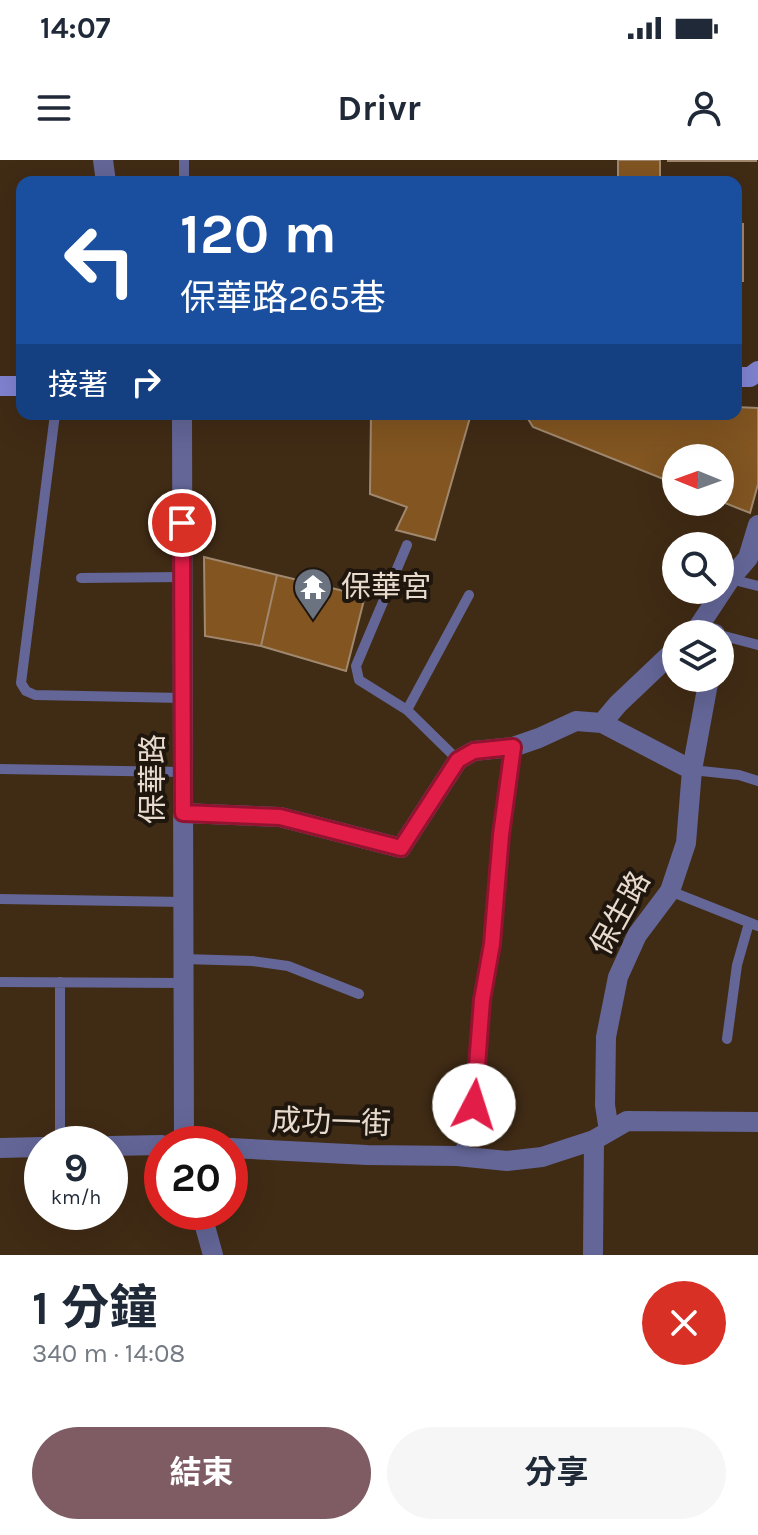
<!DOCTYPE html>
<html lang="zh-TW">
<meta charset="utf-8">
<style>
body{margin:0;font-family:Karla,"Noto Sans TC",sans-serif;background:#f6f6f7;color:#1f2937;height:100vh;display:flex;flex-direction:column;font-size:30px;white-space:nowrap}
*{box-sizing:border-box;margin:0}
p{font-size:26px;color:#747a83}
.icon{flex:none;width:44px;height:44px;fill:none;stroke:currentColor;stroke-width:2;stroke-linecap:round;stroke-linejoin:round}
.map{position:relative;height:1095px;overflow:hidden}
.panel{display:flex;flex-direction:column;background:#fff;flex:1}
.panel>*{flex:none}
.top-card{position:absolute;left:16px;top:16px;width:726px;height:244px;border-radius:16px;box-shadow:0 8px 32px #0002;background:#1a4fa0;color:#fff;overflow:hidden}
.needle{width:52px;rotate:271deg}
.fabs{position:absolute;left:662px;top:284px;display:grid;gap:16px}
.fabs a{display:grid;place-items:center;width:72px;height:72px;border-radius:50%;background:#fff;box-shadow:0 8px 32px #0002;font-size:40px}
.speed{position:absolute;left:24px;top:966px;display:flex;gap:16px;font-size:40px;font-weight:700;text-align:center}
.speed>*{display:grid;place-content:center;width:104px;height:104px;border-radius:50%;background:#fff;box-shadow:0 8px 32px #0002;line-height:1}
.speed small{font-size:20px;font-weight:400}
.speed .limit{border:12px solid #d22;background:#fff;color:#111}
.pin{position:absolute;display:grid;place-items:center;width:68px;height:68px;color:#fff;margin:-34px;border:4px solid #fff;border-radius:50%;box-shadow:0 2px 8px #0007}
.me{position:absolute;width:88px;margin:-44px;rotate:5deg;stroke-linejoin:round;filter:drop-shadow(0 0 6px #0008)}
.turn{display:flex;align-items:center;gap:28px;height:168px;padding:0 32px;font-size:36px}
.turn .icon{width:104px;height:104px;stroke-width:2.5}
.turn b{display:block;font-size:56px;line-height:68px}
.then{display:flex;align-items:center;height:76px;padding:0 32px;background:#0003;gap:16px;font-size:30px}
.round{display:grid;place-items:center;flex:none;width:84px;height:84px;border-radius:42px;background:#f6f6f7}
.headline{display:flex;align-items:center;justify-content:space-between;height:136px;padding:0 32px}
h1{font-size:48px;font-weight:700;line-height:60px}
.primary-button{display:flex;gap:16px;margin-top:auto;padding:16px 32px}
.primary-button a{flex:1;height:92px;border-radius:48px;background:#7f5c64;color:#fff;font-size:32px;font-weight:700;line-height:92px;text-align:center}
.primary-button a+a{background:#f6f6f7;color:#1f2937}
.status{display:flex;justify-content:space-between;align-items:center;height:56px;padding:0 40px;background:#fff;direction:ltr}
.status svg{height:22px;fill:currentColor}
header{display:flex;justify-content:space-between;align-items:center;height:104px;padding:0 32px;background:#fff;font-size:36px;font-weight:700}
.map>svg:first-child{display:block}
.building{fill:#825521;stroke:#a0886f;stroke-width:2}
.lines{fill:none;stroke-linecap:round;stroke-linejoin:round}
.lane{stroke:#636697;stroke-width:10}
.street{stroke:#636697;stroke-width:20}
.secondary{stroke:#8083d1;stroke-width:20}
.route-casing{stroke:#92132f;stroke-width:20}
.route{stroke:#e11d48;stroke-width:14}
.labels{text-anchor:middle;stroke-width:8;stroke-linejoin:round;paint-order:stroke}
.poi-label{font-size:30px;fill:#e8dacd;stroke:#1f160d;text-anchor:start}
.street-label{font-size:30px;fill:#e8dacd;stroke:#1f160d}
</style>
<div class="status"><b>14:07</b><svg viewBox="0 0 49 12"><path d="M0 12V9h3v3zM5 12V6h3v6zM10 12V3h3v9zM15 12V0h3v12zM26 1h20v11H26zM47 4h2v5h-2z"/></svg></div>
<header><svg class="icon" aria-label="menu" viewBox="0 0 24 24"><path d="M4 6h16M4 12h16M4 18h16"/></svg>Drivr<svg class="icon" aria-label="person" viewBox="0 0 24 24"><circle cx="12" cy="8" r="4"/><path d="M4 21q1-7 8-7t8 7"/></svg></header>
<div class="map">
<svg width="758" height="1095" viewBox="0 0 758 1095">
<rect width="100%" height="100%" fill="#402b15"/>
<path class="building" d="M618,0H660V22H618Z
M668,0H756V1H668Z
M736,64H743V121H736Z
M736,247L758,248V324L750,353L720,341V298H676V324L533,267L525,254H736Z
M371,254H471L435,380L396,370L407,347L370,334Z
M204,397L277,415L261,486L205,476Z
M277,415L365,436L346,511L261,486Z"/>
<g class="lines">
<path class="lane" d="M184,22V0
M55,254L21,523L26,531L35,535L182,538
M407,385L356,506L359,520L407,550L458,600
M81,418L182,417
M730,419L758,426
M720,475L758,485
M407,550L469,435
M0,609L183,612
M692,610L739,615L758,621
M670,731L758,766
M0,739L183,742
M183,799L252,801L288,806L359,834
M0,822L183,823
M727,879L737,805L749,763
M60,984V822
M457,996L469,970L474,945L482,840L492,784L501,675L513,587"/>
<path class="street" d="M103,0L106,22
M182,254L184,984
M715,474L697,469L730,419L748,398L758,365
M602,563L618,544L676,489
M183,653L280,657L401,688L458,600L474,591L513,587L539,578L576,561L602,563L692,610
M609,971L605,945L606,877L618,817L637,775L670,731L686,683L692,610L709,518
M110,986L162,985
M0,988L42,987
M230,988L367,995L457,996L507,1001L542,997L594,980L627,961L758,962
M201,1052L213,1095
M593,1095L594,980"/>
<path class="secondary" d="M736,217H750L758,211
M0,226H22"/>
</g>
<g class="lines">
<defs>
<path id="route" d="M182,363L183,653L280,657L401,688L458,600L474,591L513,587L501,675L492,784L482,840L474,945"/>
</defs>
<use href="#route" class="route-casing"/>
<use href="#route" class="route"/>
</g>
<defs>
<symbol id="temple-pin" viewBox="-11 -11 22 30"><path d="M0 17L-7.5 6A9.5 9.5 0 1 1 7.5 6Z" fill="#6b7280" stroke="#1f160d"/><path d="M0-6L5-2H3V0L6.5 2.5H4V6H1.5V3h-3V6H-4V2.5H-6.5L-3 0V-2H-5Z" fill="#fff"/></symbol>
</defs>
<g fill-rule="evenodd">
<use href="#temple-pin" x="291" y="405" width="44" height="60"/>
</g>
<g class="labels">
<g class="poi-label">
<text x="341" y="437">保華宮</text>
</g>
<g class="street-label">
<text transform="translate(153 619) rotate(-90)" y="10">保華路</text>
<text transform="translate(620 753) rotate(-61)" y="10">保生路</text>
<text transform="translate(331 962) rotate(2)" y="10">成功一街</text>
</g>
</g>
</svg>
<div class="fabs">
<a><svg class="needle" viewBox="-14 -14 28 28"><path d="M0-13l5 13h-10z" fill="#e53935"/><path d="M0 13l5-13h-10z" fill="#747a83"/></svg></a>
<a><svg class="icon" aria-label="search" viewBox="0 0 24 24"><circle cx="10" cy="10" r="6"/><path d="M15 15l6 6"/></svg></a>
<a><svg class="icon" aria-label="layers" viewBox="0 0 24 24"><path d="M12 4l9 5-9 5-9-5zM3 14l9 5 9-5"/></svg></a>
</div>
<div class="speed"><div>9<small>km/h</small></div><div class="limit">20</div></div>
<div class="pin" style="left:182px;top:363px;background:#d93025"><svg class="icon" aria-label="arrive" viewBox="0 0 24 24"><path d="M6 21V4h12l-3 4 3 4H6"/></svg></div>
<svg class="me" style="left:474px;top:945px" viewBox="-20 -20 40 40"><circle r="19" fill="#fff"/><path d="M0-13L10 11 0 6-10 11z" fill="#e11d48"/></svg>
<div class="top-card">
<div class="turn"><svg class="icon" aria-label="left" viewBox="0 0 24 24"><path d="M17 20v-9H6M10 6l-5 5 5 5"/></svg><div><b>120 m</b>保華路265巷</div></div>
<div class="then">接著<svg class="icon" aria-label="right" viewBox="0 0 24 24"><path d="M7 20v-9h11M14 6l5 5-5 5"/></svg></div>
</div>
</div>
<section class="panel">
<div class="headline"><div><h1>1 分鐘</h1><p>340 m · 14:08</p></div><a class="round" style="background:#d93025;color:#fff"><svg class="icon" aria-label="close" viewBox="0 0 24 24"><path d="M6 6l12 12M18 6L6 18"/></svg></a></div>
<div class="primary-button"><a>結束</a><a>分享</a></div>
</section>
